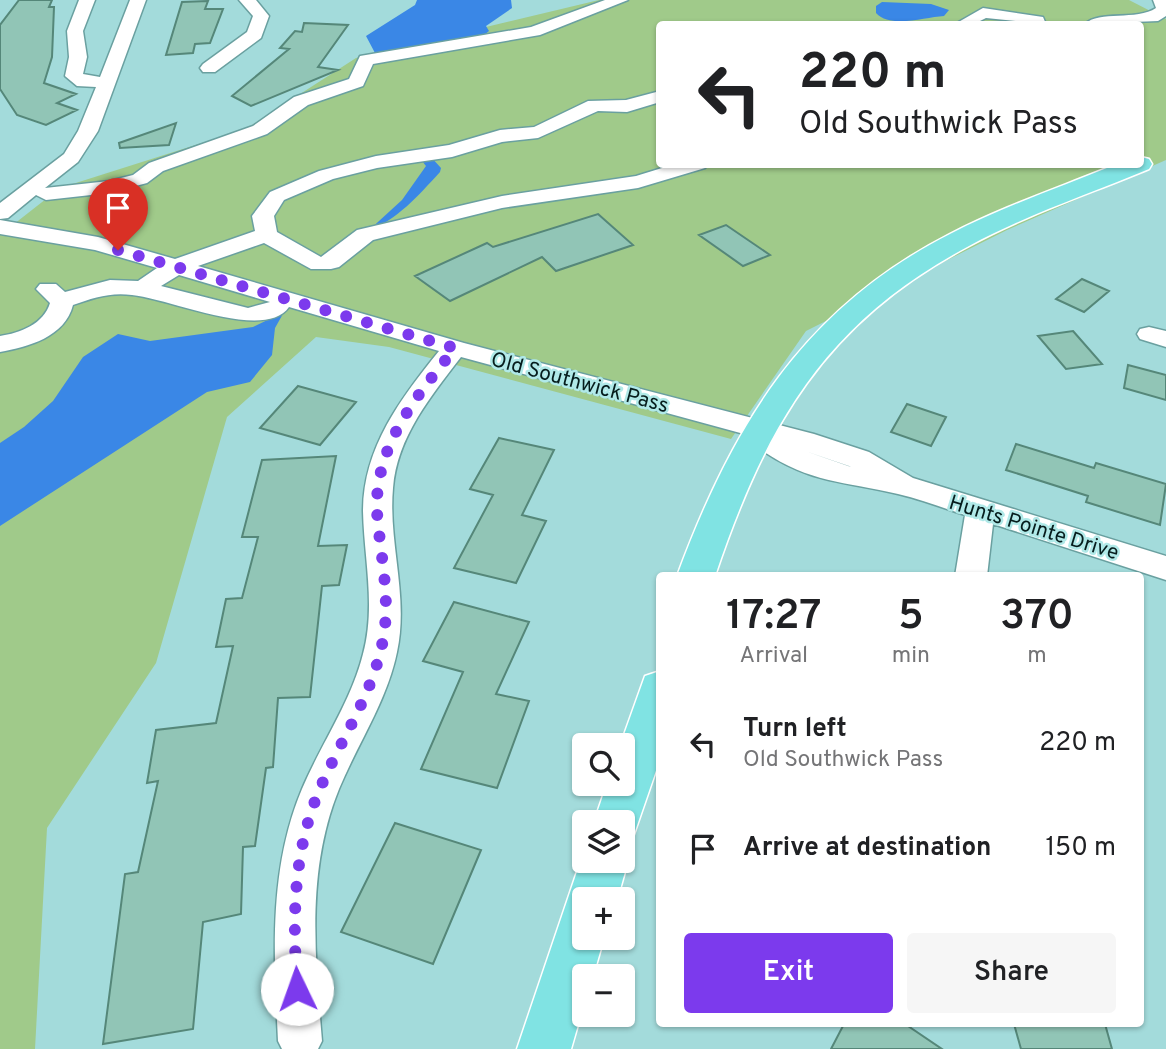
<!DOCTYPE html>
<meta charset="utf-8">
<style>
body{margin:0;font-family:Overpass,sans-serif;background:#f6f6f6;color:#202124;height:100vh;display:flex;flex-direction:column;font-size:26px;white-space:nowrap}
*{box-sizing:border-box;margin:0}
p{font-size:23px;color:#757577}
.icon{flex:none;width:38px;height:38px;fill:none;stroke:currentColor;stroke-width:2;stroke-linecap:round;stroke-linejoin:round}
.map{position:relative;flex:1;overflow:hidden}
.details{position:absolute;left:656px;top:572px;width:488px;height:455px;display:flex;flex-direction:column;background:#fff;border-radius:7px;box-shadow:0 2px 5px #0004}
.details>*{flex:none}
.top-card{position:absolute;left:656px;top:21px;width:488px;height:147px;border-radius:7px;box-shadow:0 2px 5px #0004;background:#fff;color:#202124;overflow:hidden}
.controls{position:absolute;left:572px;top:733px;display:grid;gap:14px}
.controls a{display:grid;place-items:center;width:63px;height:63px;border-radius:7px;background:#fff;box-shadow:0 2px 5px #0004;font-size:35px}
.pin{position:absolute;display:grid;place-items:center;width:60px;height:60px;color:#fff;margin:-72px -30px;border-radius:50% 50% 50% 0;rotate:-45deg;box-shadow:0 0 7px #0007}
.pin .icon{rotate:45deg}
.me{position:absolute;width:77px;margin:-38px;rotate:357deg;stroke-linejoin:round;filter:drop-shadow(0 0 5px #0008)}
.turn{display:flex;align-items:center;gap:24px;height:147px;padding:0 28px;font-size:32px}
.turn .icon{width:91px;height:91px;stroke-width:2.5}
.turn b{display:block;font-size:49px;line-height:60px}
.eta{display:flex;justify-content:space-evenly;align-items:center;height:119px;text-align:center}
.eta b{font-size:42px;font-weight:600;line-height:49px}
.cta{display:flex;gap:14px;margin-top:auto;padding:14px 28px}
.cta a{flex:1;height:80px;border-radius:7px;background:#7c3aed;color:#fff;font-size:28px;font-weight:600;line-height:80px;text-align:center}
.cta a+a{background:#f6f6f6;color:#202124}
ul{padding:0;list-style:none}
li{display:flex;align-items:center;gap:21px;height:105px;padding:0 28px}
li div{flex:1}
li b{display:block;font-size:26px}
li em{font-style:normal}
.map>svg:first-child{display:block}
.green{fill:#a0ca8a;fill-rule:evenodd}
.water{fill:#3a87e6}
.building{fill:#91c5b6;stroke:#558779;stroke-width:2}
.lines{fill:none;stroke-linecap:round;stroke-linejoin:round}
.minor-casing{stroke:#6aa0a0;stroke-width:3}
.major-casing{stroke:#fff;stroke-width:3}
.minor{fill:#fff;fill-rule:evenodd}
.major{fill:#80e3e3;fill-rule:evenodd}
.route{stroke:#7c3aed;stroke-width:12;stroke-dasharray:0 21.6}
.labels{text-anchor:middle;stroke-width:5;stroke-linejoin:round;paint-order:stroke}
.street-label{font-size:21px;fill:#061d1d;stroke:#b0e9e8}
</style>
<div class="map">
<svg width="1166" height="1049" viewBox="0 0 1166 1049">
<rect width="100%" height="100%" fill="#a3dbdb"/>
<path class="green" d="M599,0H1129L1166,19V160L1007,230L806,331L731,439L389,347L316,337L227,417L156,663L47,828L35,1049H0V235L60,188L246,129L356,58ZM660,24H1141V164H660Z"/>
<path class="water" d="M417,0H511L512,8L486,26L489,31L484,35L375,53L366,36L415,5Z
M882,2L931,4L949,10L944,16C925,17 891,29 876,13V6Z
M430,156L441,168L440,172C417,197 399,218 367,232L402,200L426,166L422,161Z
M284,312L275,328L272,355L250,382L207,392L0,526V443L24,427L53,401L83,357L118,334L150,341L253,327Z"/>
<path class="building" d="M19,0H52L49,7H54L52,57L44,83L76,94L57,103L77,110L46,125L17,115L0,89V25Z
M208,1L205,9H223L210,43L195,44L193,53L166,55L182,2Z
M304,23L348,25L318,67L338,70L251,106L232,96L289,49L280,48L295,31L302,32Z
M176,123L169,145L120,148L119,143Z
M598,214L633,245L556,271L542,257L450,301L415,276L487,243L493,247Z
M726,225L770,255L743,266L699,235Z
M1082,279L1109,291L1084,312L1056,299Z
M1073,331L1102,364L1066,369L1038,336Z
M1128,365L1166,375V400L1124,388Z
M298,386L356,402L320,445L260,428Z
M907,404L946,417L931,446L891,432Z
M499,438L554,450L522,515L546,521L516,583L454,568L493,495L470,489Z
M1016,444L1094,468L1096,463L1166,484L1160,525L1086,502L1088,496L1006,470Z
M336,456L318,546L347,545L339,585L322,586L310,697L278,698L273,767L266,768L255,846L243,847L241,914L203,922L193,1029L103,1044L125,874L138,872L158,781L147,783L156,730L216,723L233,646L216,647L226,599L242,598L258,537H242L262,460Z
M454,602L529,622L496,694L529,701L497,788L421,769L463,672L423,661Z
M395,823L481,850L433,964L341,932Z
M844,1024H905L942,1049H831Z
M1014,1024H1105L1112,1049H1021Z"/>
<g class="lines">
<defs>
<path id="minor" d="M79,0H95L83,31L87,57L83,74L100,77L130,0H146L98,131L78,162L45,188L109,181L133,175L149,163L253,126L294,97L349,79L360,56L531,27L605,0H628L540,35L373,64L363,86L308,105L267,134L163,171L147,183L109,193L46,200L36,195L8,218L0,219V203L64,154L78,131L96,87L77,86L65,76L69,57L67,31Z
M239,0H256L269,16L261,38L215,72H203L200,68L203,64L247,32L253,16Z
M1153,0H1166V16L1158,21L1085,24C1099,10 1137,21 1156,8Z
M983,8L1043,17L1046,24L986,18L974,24H955Z
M660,91V102L627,112L598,111L538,138L502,142L452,157L377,168L333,179L284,200L274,216L277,232L321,257L357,230L502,196L636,176L675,164H708L705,168L638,188L502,208L373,240L339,267L331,269H311L264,243L198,266L464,343L814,434L869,452L913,478L1166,556V580L993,524L987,576H955L965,515C943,508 920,499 898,494C840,480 810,484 757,447L755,437L461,357C431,396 397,437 393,488C388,543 409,596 397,652C387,701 358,743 339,789C306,870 315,956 322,1041L318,1049H282L278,1041C274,956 268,870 302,789C321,744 351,702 363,654C376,606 364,559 363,511C363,448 401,398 439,351L289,307C265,342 168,298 132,295C110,292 93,298 73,305C65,337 28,347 0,352V336C20,333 44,324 50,303L36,289L40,284H56L65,292L110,280L138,281L157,268L95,250L0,234V220L98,237L175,259L255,231L252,216L270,192L319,171L376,156L449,145L500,130L534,127L588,101L626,100ZM179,275L270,302L248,308L161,286ZM805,451L849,466L851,467Z
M1149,327L1166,331V347L1140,339L1137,334L1140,329Z"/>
<path id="major" d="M1141,157L1149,159L1152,164L1149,169C1089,194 1026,215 969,246C824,323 766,425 715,576H677C733,425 803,309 950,234C1004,206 1061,187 1117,164H1141Z
M660,671V759L633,837L623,841V822H594L607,784H623V746H620L645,676Z
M623,850L628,861L617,900H584V938H604L593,976H584V1004L571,1049H517L584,851V861H623Z"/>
</defs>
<use href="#minor" class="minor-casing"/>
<use href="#major" class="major-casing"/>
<use href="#minor" class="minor"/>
<use href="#major" class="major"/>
</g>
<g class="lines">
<path class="route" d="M118,250L455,348C417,396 374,446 377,512C380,552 390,594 384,634C375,692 341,738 319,791C292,856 293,920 297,989"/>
</g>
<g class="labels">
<g class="street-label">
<text transform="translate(580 382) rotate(15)" y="7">Old Southwick Pass</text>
<text transform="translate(1034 527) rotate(17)" y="7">Hunts Pointe Drive</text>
</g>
</g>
</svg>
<div class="controls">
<a><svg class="icon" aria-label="search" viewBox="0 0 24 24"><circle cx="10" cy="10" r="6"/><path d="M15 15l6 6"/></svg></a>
<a><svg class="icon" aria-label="layers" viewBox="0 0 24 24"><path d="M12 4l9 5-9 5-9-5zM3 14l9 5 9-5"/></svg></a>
<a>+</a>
<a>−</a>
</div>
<div class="pin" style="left:118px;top:250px;background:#d93025"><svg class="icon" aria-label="arrive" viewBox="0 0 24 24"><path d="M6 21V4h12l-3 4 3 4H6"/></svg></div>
<svg class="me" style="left:297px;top:989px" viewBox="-20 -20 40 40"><circle r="19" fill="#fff"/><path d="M0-13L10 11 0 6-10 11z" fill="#7c3aed"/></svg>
<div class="top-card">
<div class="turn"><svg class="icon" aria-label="left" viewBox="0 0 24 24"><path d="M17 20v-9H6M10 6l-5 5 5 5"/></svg><div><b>220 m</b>Old Southwick Pass</div></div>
</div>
<section class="details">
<div class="eta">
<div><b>17:27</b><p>Arrival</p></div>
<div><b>5</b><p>min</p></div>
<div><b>370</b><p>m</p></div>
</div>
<ul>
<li><svg class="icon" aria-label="left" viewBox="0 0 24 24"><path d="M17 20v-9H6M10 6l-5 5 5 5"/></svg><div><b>Turn left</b><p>Old Southwick Pass</p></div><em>220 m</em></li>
<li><svg class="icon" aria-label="arrive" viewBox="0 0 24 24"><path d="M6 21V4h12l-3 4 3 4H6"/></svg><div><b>Arrive at destination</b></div><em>150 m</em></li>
</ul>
<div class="cta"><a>Exit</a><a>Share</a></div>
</section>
</div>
